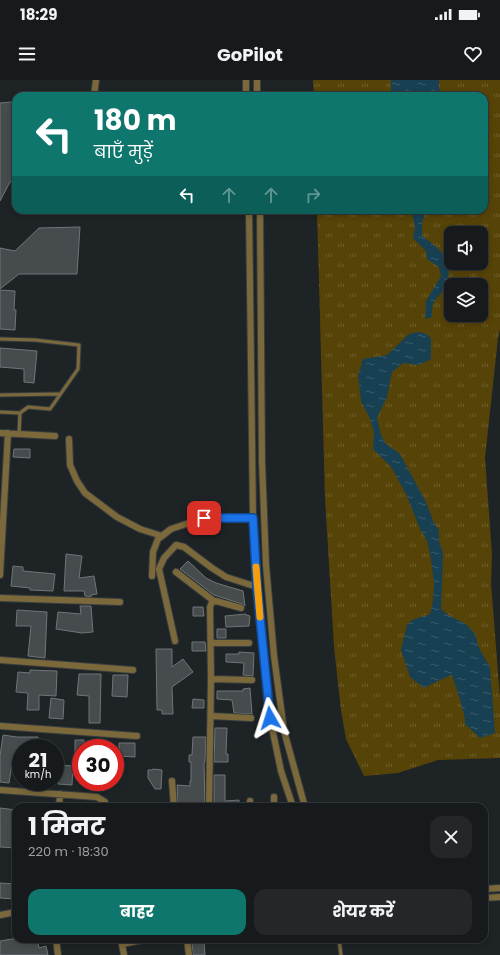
<!DOCTYPE html>
<html lang="hi">
<meta charset="utf-8">
<style>
body{margin:0;font-family:Poppins,"Noto Sans Devanagari",sans-serif;background:#232729;color:#f1f3f6;height:100vh;display:flex;flex-direction:column;font-size:15px;white-space:nowrap}
*{box-sizing:border-box;margin:0}
p{font-size:13px;color:#9ea1a3}
.icon{flex:none;width:22px;height:22px;fill:none;stroke:currentColor;stroke-width:2;stroke-linecap:round;stroke-linejoin:round}
.map{position:relative;flex:1;overflow:hidden}
.side{position:absolute;left:12px;top:723px;width:476px;height:140px;display:flex;flex-direction:column;background:#161a1c;border-radius:12px;box-shadow:0 2px 6px #0003,0 0 0 1px #35383b}
.side>*{flex:none}
.hud{position:absolute;left:12px;top:12px;width:476px;height:122px;border-radius:12px;box-shadow:0 2px 6px #0003,0 0 0 1px #35383b;background:#0f766e;color:#fff;overflow:hidden}
.fabs{position:absolute;left:444px;top:146px;display:grid;gap:8px}
.fabs a{display:grid;place-items:center;width:44px;height:44px;border-radius:8px;background:#161a1c;box-shadow:0 2px 6px #0003,0 0 0 1px #35383b;font-size:20px}
.speed{position:absolute;left:12px;top:659px;display:flex;gap:8px;font-size:20px;font-weight:700;text-align:center}
.speed>*{display:grid;place-content:center;width:52px;height:52px;border-radius:50%;background:#161a1c;box-shadow:0 2px 6px #0003,0 0 0 1px #35383b;line-height:1}
.speed small{font-size:10px;font-weight:400}
.speed .limit{border:6px solid #d22;background:#fff;color:#111}
.pin{position:absolute;display:grid;place-items:center;width:34px;height:34px;color:#fff;margin:-17px;border-radius:8px;box-shadow:0 2px 6px #0006}
.me{position:absolute;width:44px;margin:-22px;rotate:354deg;stroke-linejoin:round;filter:drop-shadow(0 0 3px #0008)}
.turn{display:flex;align-items:center;gap:14px;height:84px;padding:0 16px;font-size:18px}
.turn .icon{width:52px;height:52px;stroke-width:2.5}
.turn b{display:block;font-size:28px;line-height:34px}
.lanes{display:flex;align-items:center;height:38px;padding:0 16px;background:#0003;justify-content:center;gap:20px;direction:ltr}
.lanes .off{opacity:.35}
.round{display:grid;place-items:center;flex:none;width:42px;height:42px;border-radius:12px;background:#232729}
.headline{display:flex;align-items:center;justify-content:space-between;height:68px;padding:0 16px}
h1{font-size:24px;font-weight:700;line-height:30px}
.action{display:flex;gap:8px;margin-top:auto;padding:8px 16px}
.action a{flex:1;height:46px;border-radius:12px;background:#0f766e;color:#fff;font-size:16px;font-weight:700;line-height:46px;text-align:center}
.action a+a{background:#232729;color:#f1f3f6}
.status{display:flex;justify-content:space-between;align-items:center;height:28px;padding:0 20px;background:#161a1c;direction:ltr}
.status svg{height:11px;fill:currentColor}
header{display:flex;justify-content:space-between;align-items:center;height:52px;padding:0 16px;background:#161a1c;font-size:18px;font-weight:700}
.map>svg:first-child{display:block}
.grass{fill:url(#grass-tufts);fill-rule:evenodd}
.water{fill:url(#water-ripples)}
.building{fill:#464b4e;stroke:#6f7578}
.lines{fill:none;stroke-linecap:round;stroke-linejoin:round}
.service-casing{stroke:#393e40;stroke-width:5}
.minor-casing{stroke:#393e40;stroke-width:8}
.service{stroke:#7b693b;stroke-width:3}
.minor{stroke:#7b693b;stroke-width:6}
.route-casing{stroke:#114b97;stroke-width:10}
.route{stroke:#1a73e8;stroke-width:7}
.slow{stroke:#f59e0b;stroke-width:7}
</style>
<div class="status"><b>18:29</b><svg viewBox="0 0 49 12"><path d="M0 12V9h3v3zM5 12V6h3v6zM10 12V3h3v9zM15 12V0h3v12zM26 1h20v11H26zM47 4h2v5h-2z"/></svg></div>
<header><svg class="icon" aria-label="menu" viewBox="0 0 24 24"><path d="M4 6h16M4 12h16M4 18h16"/></svg>GoPilot<svg class="icon" aria-label="heart" viewBox="0 0 24 24"><path d="M12 20l-8-8c-3-5 5-10 8-4 3-6 11-1 8 4z"/></svg></header>
<div class="map">
<svg width="500" height="875" viewBox="0 0 500 875">
<defs>
<pattern id="grass-tufts" width="24" height="20" patternUnits="userSpaceOnUse"><rect width="24" height="20" fill="#564307"/><path d="M3 7l-1-3M5 7V3M7 7l1-3M15 17l-1-3M17 17v-4M19 17l1-3" fill="none" stroke="#6e5e2b"/></pattern>
<pattern id="water-ripples" width="26" height="14" patternUnits="userSpaceOnUse"><rect width="26" height="14" fill="#184053"/><path d="M2 4q2-2 4 0t4 0M15 11q2-2 4 0t4 0" fill="none" stroke="#395b6c"/></pattern>
</defs>
<rect width="100%" height="100%" fill="#1e2325"/>
<path class="grass" d="M313,0H500V249L498,258L485,378L492,474L491,503L500,619V678L438,680L398,693L364,696L346,659L341,630L334,567L325,418L317,130H484V16H314ZM451,153H481V183H451ZM451,205H481V235H451Z"/>
<path class="water" d="M391,0H439V9L445,16H391Z
M413,130H426L422,143V156C442,170 457,183 444,209C441,214 435,219 433,224C432,228 432,233 432,237L425,239L426,221L441,196L439,187L427,179L426,171L413,158L415,147L413,138Z
M418,252L427,254L431,259V279L419,285L403,283L392,292L387,317L377,338L381,355L386,364L400,374L426,422L434,443L439,450V461L443,473L441,529L448,535L466,544L475,554L479,568L490,587L495,653L480,658L465,644C465,634 462,629 460,620C457,611 455,604 452,595L440,600L424,608L410,597L401,570L407,545L412,540L430,534L433,521L434,504L431,479L427,460L420,449L407,416L392,388L373,369L374,352L370,339L361,321L358,296L363,279L387,275L409,254Z"/>
<path class="building" d="M12,22V39H14V53H16V98L10,102L0,121V23Z
M80,147L77,194H19L0,209V168L15,171L39,148Z
M0,210L15,211L14,230H16L15,250L0,249Z
M0,268L37,271L34,303L24,302V289L0,287Z
M14,369H30V378L13,377Z
M66,474L82,476L79,498L94,496L97,514L91,515V517L85,516L84,511H64Z
M188,481L206,498L216,503L243,511L245,526L242,524L214,515L180,489Z
M13,486L23,487V491L55,494L53,511L30,510V508L11,506Z
M80,526H91L93,552L82,553L56,549L58,532L81,534Z
M193,527H203L204,536H193Z
M17,530L47,532L45,578L28,576L31,546H16Z
M246,534V535L250,536L249,546L226,547L225,536Z
M217,549H226V558H217Z
M192,562H205L206,571H192Z
M156,569H172V587L183,579L193,592L172,607L173,634H162V630H157Z
M239,572L254,573L253,596L243,595L244,583L226,582V574H239Z
M30,590L57,591L56,616L39,615V630H27L28,613L16,612L18,592L30,593Z
M79,594H101L100,643H89V616L77,615Z
M113,595H128L127,617L112,616Z
M250,608L252,634L234,633L232,620L217,619V611H243V609Z
M51,618L64,620L63,639L49,638Z
M193,619L204,620V628H192Z
M215,648H227L226,674H228V682H214Z
M3,655L17,657H38V668H21V677H13L9,703L0,702V676Z
M193,657H206L205,682L204,683L205,727H178L177,705L190,706V701H191V682H189V675H192Z
M75,660H84V668H81V679H75Z
M119,663H135V677L119,676Z
M59,685L73,686L72,705L58,704Z
M153,689L162,690L161,709H155L148,698V690H152Z
M214,695H225V721L239,720V727H214Z
M0,728L16,730V768L0,767Z
M0,803L16,804L15,819L0,818Z
M12,859H37L39,868L46,866L48,875H0V861Z
M204,862L205,875H193L192,863Z"/>
<g class="lines">
<defs>
<path id="service" d="M0,259L35,260L79,265L78,289L50,329L28,327L20,333L19,354
M0,315L59,314
M0,332L20,333
M339,859L341,875"/>
<path id="minor" d="M246,0V16
M257,0V16
M94,16L96,0
M249,130L253,438L257,507L270,638L281,691L293,727
M260,130L262,382L266,485L274,576L284,651L305,727
M0,353L55,356
M69,359L70,385L77,401L85,413L117,437L140,449L162,456
M176,492L214,521
M0,495L8,353
M152,496L153,472L158,459L171,449L204,438H253
M0,518L120,522
M175,561L159,489L164,478L176,465L184,467L212,488L226,497L257,507
M211,563H249
M0,580L133,590
M211,599L252,600
M211,636L251,638
M0,646L137,656
M172,701L174,727
M0,710L97,717L105,722L107,727
M59,727L60,714
M209,727L211,599L210,527L212,522L216,521L241,528
M249,727L250,721
M274,727V717
M484,809L500,808
M484,818L500,817
M0,835L16,832
M56,859L58,875
M121,859L124,875
M187,859L189,875
M122,864L147,859"/>
</defs>
<use href="#service" class="service-casing"/>
<use href="#minor" class="minor-casing"/>
<use href="#service" class="service"/>
<use href="#minor" class="minor"/>
</g>
<g class="lines">
<defs>
<path id="route" d="M204,438H253L257,507L270,638"/>
</defs>
<use href="#route" class="route-casing"/>
<use href="#route" class="route"/>
<path class="slow" d="M256,487L260,537"/>
</g>
</svg>
<div class="fabs">
<a><svg class="icon" aria-label="sound" viewBox="0 0 24 24"><path d="M4 9h4l5-4v14l-5-4H4zM17 9q2 3 0 6"/></svg></a>
<a><svg class="icon" aria-label="layers" viewBox="0 0 24 24"><path d="M12 4l9 5-9 5-9-5zM3 14l9 5 9-5"/></svg></a>
</div>
<div class="speed"><div>21<small>km/h</small></div><div class="limit">30</div></div>
<div class="pin" style="left:204px;top:438px;background:#d93025"><svg class="icon" aria-label="arrive" viewBox="0 0 24 24"><path d="M6 21V4h12l-3 4 3 4H6"/></svg></div>
<svg class="me" style="left:270px;top:638px" viewBox="-20 -20 40 40"><path d="M0-17L14 15 0 8-14 15z" fill="#1a73e8" stroke="#fff" stroke-width="4"/></svg>
<div class="hud">
<div class="turn"><svg class="icon" aria-label="left" viewBox="0 0 24 24"><path d="M17 20v-9H6M10 6l-5 5 5 5"/></svg><div><b>180 m</b>बाएँ मुड़ें</div></div>
<div class="lanes"><svg class="icon" aria-label="left" viewBox="0 0 24 24"><path d="M17 20v-9H6M10 6l-5 5 5 5"/></svg><svg class="icon off" aria-label="ahead" viewBox="0 0 24 24"><path d="M12 20V5M6 11l6-6 6 6"/></svg><svg class="icon off" aria-label="ahead" viewBox="0 0 24 24"><path d="M12 20V5M6 11l6-6 6 6"/></svg><svg class="icon off" aria-label="right" viewBox="0 0 24 24"><path d="M7 20v-9h11M14 6l5 5-5 5"/></svg></div>
</div>
<section class="side">
<div class="headline"><div><h1>1 मिनट</h1><p>220 m · 18:30</p></div><a class="round"><svg class="icon" aria-label="close" viewBox="0 0 24 24"><path d="M6 6l12 12M18 6L6 18"/></svg></a></div>
<div class="action"><a>बाहर</a><a>शेयर करें</a></div>
</section>
</div>
